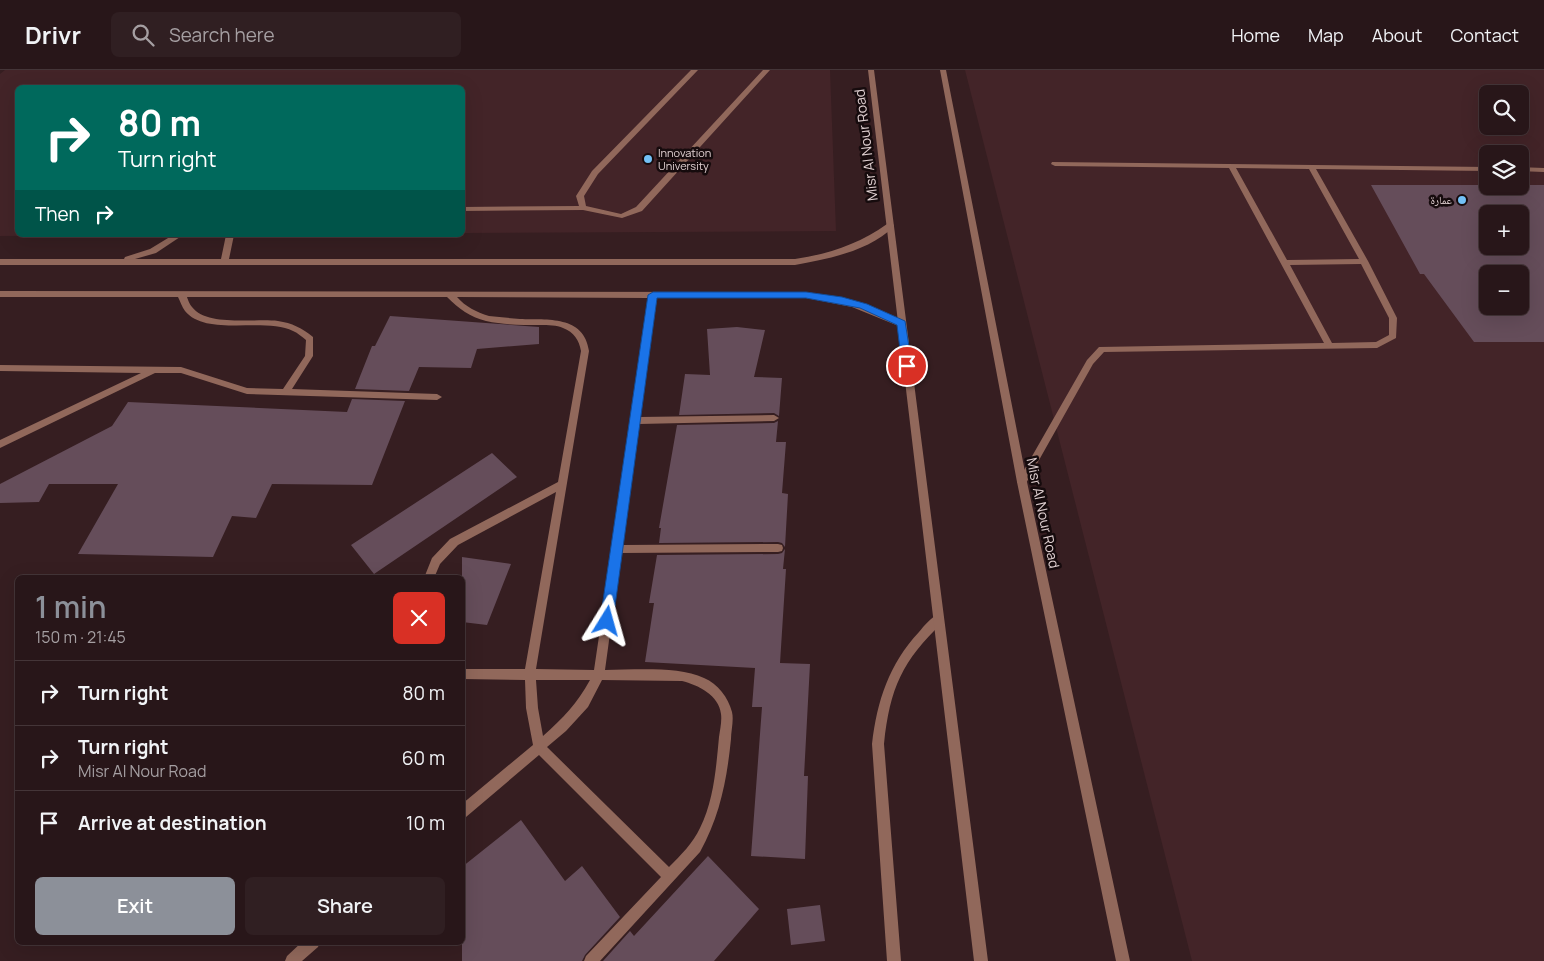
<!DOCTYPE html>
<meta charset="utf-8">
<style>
body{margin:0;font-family:Manrope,"Noto Naskh Arabic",sans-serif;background:#301f22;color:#f1f3f6;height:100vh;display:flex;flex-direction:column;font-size:19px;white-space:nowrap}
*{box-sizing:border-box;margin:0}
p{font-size:16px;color:#a59fa2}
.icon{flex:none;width:28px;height:28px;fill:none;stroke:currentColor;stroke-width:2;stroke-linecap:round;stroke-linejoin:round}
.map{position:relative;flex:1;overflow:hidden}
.side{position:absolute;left:15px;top:505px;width:450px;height:370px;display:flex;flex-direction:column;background:#281619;border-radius:8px;box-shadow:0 5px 20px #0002,0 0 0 1px #443538}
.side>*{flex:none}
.guide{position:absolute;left:15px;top:15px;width:450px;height:152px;border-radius:8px;box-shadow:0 5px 20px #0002,0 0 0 1px #443538;background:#00695c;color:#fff;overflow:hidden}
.tools{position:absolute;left:1479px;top:15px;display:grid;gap:10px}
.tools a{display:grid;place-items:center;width:50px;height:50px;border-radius:8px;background:#281619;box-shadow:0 5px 20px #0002,0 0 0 1px #443538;font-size:25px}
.pin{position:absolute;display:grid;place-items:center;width:42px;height:42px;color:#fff;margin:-21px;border:2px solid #fff;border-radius:50%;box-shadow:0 1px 5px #0007}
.me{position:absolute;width:55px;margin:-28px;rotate:8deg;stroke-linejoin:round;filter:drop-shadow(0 0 4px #0008)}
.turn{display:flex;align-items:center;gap:18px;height:105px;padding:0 20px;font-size:22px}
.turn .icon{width:65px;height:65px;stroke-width:2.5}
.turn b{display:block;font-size:35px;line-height:42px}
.then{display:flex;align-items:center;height:48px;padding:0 20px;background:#0003;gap:10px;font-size:19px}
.round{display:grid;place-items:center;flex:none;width:52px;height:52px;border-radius:8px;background:#301f22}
.headline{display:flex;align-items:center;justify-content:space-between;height:85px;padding:0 20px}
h1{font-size:30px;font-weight:600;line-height:38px;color:#8c9099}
.primary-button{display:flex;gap:10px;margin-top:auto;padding:10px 20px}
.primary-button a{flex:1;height:58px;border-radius:8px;background:#8c9099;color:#fff;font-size:20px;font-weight:600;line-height:58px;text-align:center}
.primary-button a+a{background:#301f22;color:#f1f3f6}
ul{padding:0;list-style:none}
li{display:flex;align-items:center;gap:15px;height:65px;padding:0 20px;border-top:1px solid #443538}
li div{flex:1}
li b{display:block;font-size:19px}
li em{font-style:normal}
header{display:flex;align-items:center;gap:30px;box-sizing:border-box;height:70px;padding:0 25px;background:#281619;border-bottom:1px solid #443538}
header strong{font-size:24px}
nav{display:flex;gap:28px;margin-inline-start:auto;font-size:18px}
.search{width:350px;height:45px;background:#301f22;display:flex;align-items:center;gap:12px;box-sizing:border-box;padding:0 18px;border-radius:8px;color:#a59fa2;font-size:19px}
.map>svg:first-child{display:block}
.built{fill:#432428;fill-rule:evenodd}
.building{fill:#654d5a;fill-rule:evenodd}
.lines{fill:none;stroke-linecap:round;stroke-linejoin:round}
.service{fill:#91685b;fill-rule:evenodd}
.tertiary{fill:#91685b;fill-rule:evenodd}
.route{fill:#1a73e8;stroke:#114b97}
.poi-dot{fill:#73c1f6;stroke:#160b0d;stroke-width:2}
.labels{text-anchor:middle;stroke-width:5;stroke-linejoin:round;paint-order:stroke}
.far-poi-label{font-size:11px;fill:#e0d0d1;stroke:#160b0d;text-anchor:start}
.street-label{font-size:14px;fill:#e0d0d1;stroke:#160b0d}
</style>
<header>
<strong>Drivr</strong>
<div class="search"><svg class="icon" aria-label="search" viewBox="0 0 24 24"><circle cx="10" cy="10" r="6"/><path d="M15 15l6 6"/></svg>Search here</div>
<nav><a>Home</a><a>Map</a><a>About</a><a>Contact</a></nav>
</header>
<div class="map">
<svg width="1544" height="891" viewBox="0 0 1544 891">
<rect width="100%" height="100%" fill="#361e21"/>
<path class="built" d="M5,0H830L836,161L463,163L462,18H18V165H160L0,166V4Z
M965,0H1544V891H1192ZM1488,24H1520V56H1488ZM1488,84H1520V116H1488ZM1488,144H1520V176H1488ZM1488,204H1520V236H1488Z"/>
<path class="building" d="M1371,115H1544V272H1474L1424,204H1420ZM1488,144H1520V176H1488ZM1488,204H1520V236H1488Z
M390,246L539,257V274L477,279L471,298L419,297L409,321L355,319L372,276H375Z
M737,257L765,260L754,307L782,308L779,346L774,343L679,345L685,304L710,305L707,259Z
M352,329L405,331L372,415L272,414L256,448L232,446L213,487L78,484L118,414H49L39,432L0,433V414L112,356L128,332L347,342Z
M778,351L776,372H786L782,423L788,424L785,477L782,473L778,472L659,473L661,458H659L677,355L774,353Z
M492,383L517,407L374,504L351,475Z
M785,479L783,499H786L780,593L810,594L804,706H808L805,789L751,786L762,637H752L755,598L645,592L654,533H649L657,485L778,484L782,483Z
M462,487L511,494L487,555L462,552Z
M521,750L565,811L582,796L620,847L585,885L582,891H462V797Z
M708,786L759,839L714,891H603L630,861L634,866Z
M820,835L825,871L791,875L787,839Z"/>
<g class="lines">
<path class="service" d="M691,0H698L598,104L584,126L586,136L621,144L636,137L763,0H770L642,141L622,148L583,140L462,141V137L579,136L576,126L592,101Z
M1052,92L1488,97V101L1316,99L1368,191L1397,248L1396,268L1377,278L1104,282L1093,294L1025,415H1019L1017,412L1019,409L1087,290L1099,277L1324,273L1229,98L1055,96L1051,94ZM1236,98L1309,99L1359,189L1287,190ZM1361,194L1389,248V265L1376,272L1332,273L1290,195Z
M1520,97L1544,98V102L1520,101Z
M887,154H893L894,156C870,181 828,189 795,195H0V189H124L125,187L150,179L173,165H183L156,183L135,189H221L226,165H234L229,189H795C829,184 859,174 887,154Z
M0,221L806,222C829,225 890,238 905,254L901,257L852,237L806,228H657L640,347L774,345L779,348L774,351L639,354L623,475L778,474L782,475L783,478L782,481L778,482L621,483L605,600C634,600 678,596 704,608C718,614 728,627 732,642C734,650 731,661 731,669C727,709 720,746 700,782L600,891H584L586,886L661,807L539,685L466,747L462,749V734L533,675L526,638L525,610L462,609V599H525L556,422L458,475L440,494L434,508H424L432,488L450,469L558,412L581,281C579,270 574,262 563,258C557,255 548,255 540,255C522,255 504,255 486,251C470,247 459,239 447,227H187C188,230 190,235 192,237C207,257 256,248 278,251C292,253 302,258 313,267V286L292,319L437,324L442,327L437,330L247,324L181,303H155L0,378V370L141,303L0,301V295L181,297L247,318L283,319L305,286L306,270C302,267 298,263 293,261C265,247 206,267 185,241C182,237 180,231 178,227H0ZM457,227L649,228L594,600L536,599L589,281C584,245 547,250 520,249C509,248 499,247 489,246C476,242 466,237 457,227ZM536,610H590C577,634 563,648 543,666L538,638ZM602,610L682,611C698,615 719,625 721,644C722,651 720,660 719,667C716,698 714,730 700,758C693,773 681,785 669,797L547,677L566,661L588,637Z
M939,544L943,546L944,549L943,552C902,591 890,618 884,674L901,891H887L872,674C877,631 889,594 919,562C924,556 931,547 939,544Z
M302,872H320L318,877L302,891H285L287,886Z"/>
<path class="tertiary" d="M868,0H874L988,891H974Z
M940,0H946L1027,412L1130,891H1116L1017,412Z"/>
</g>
<path class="route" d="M653,222H806L842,227L867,234L905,251L912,296L907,300L902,296L897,255L860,238L806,228H657L613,551L607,557L600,551L648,225Z"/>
<g class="poi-dot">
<circle cx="648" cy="89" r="5"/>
<circle cx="1462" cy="130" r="5"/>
</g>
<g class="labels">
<g class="far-poi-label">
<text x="658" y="87">Innovation<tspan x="658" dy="13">University</tspan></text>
<text x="1452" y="134" text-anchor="end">عمارة</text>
</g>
<g class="street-label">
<text transform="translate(866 75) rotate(-97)" y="5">Misr Al Nour Road</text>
<text transform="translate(1043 443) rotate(78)" y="5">Misr Al Nour Road</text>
</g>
</g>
</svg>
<div class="tools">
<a><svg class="icon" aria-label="search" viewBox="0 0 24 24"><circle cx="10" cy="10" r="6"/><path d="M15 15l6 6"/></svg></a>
<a><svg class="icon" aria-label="layers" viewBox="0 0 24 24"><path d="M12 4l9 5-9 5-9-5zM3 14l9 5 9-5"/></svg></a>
<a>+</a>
<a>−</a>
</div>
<div class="pin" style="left:907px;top:296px;background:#d93025"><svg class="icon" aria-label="arrive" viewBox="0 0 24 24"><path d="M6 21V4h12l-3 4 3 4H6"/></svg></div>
<svg class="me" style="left:607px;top:551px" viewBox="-20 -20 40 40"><path d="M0-17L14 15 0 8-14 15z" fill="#1a73e8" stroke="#fff" stroke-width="4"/></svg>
<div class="guide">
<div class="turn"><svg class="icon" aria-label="right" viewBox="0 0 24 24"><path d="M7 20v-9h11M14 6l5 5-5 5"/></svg><div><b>80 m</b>Turn right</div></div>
<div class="then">Then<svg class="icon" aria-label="right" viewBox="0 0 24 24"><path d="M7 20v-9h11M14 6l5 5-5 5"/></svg></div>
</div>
<section class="side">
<div class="headline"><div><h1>1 min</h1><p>150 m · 21:45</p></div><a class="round" style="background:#d93025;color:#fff"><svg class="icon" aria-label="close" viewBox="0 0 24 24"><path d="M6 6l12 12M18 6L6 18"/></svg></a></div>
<ul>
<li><svg class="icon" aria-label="right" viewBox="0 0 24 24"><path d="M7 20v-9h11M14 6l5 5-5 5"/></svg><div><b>Turn right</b></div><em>80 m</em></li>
<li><svg class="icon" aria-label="right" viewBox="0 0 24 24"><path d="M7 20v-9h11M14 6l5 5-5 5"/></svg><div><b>Turn right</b><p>Misr Al Nour Road</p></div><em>60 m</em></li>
<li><svg class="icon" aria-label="arrive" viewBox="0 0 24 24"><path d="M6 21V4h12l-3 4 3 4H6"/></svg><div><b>Arrive at destination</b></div><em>10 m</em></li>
</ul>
<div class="primary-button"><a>Exit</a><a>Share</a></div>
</section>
</div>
